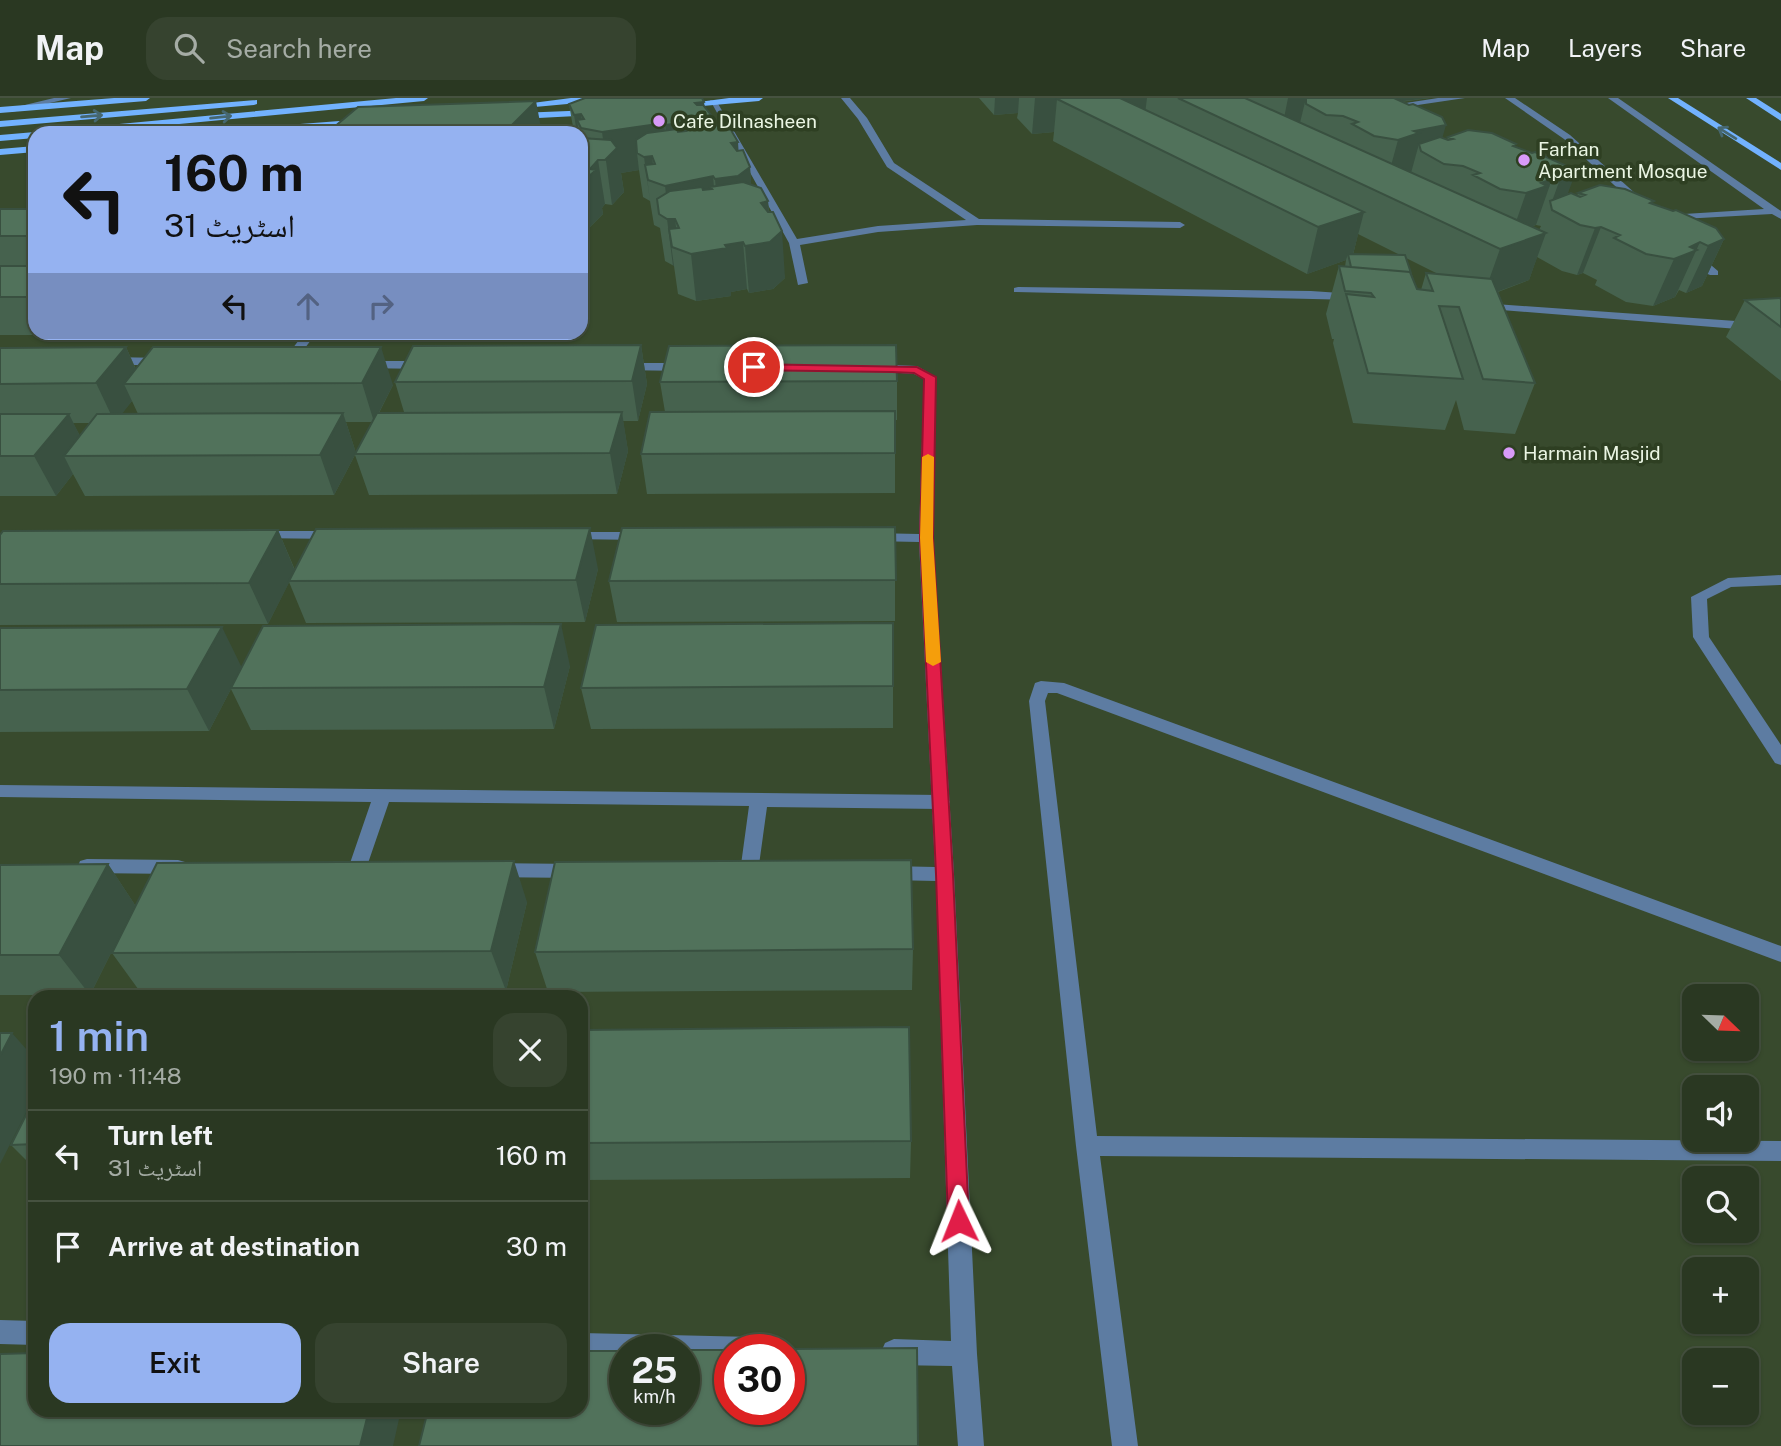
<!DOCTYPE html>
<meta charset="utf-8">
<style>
body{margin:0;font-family:"Public Sans","Noto Naskh Arabic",sans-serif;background:#36432f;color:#f1f3f6;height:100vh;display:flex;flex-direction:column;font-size:26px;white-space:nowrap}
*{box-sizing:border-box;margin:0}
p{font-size:23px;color:#a5aca5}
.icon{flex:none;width:38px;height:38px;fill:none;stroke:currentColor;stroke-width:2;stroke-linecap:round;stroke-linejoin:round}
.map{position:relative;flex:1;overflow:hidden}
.panel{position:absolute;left:28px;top:892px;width:560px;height:427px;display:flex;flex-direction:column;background:#2a3822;border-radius:21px;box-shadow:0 2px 5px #0004,0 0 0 2px #465240}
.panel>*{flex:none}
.top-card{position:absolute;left:28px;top:28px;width:560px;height:214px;border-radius:21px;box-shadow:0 2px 5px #0004,0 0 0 2px #465240;background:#95b2f1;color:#111;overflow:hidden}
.needle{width:46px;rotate:113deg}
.controls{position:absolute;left:1682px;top:886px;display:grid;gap:14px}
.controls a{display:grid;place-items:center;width:77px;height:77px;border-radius:14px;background:#2a3822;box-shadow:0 2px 5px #0004,0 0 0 2px #465240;font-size:35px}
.speed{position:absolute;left:609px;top:1236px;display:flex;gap:14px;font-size:35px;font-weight:700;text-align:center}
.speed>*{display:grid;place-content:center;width:91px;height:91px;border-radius:50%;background:#2a3822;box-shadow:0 2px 5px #0004,0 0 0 2px #465240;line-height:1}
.speed small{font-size:18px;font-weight:400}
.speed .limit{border:10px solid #d22;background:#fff;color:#111}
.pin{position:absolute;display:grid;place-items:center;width:60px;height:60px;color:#fff;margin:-30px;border:4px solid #fff;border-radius:50%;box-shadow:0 2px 7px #0007}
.me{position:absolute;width:77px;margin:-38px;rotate:358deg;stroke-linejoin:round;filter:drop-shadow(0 0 5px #0008)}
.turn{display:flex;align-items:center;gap:24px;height:147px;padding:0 21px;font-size:32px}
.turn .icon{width:91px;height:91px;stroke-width:2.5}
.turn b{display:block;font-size:49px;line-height:60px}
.lanes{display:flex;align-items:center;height:66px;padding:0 21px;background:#0003;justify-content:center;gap:35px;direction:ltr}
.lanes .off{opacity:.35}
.round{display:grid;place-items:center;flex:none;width:74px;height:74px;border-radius:21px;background:#36432f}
.summary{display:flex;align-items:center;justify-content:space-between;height:119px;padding:0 21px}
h1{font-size:42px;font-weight:600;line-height:52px;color:#95b2f1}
.button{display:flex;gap:14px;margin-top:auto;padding:14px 21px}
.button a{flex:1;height:80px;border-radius:21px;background:#95b2f1;color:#111;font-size:28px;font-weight:600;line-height:80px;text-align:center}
.button a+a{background:#36432f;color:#f1f3f6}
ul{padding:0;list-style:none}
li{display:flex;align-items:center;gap:21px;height:91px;padding:0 21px;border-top:2px solid #465240}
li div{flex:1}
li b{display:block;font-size:26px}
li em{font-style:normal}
header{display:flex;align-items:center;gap:42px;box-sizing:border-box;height:98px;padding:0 35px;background:#2a3822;border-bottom:2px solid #465240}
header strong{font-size:33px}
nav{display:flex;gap:38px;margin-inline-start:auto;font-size:24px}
.search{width:490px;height:63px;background:#36432f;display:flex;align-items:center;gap:18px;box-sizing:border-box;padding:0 24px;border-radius:21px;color:#a5aca5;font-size:26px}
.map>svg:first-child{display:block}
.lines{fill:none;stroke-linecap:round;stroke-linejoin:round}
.service{fill:#5d7ca2;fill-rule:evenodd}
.minor{fill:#5d7ca2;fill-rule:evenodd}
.primary{fill:#72b2fe;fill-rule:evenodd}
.wall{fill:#46624e;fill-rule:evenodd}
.shaded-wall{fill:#395040}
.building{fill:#51725b;stroke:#395040;stroke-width:2}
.oneway{stroke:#46676f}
.route{fill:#e11d48;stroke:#92132f;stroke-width:2}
.slow{fill:#f59e0b}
.poi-dot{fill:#d89af8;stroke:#2e3f22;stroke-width:2.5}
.labels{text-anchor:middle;stroke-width:7;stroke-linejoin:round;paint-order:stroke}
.far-poi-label{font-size:19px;fill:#eaf5e3;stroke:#2e3f22;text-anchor:start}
</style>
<header>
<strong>Map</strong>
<div class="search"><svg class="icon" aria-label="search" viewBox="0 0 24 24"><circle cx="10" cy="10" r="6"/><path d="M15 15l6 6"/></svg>Search here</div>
<nav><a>Map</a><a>Layers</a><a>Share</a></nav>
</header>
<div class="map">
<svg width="1781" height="1348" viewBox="0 0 1781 1348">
<rect width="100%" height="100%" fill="#384a2d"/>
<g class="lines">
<path class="service" d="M0,687L941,697L947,699L950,704L947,709L941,711L767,709L758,774L756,779L749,781L742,779L740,774L749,708L389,704L366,771L364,776L357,778L350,776L348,771L371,704L0,699Z"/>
<path class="minor" d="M54,0H71L12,14L8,11Z
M841,0H850L867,20L894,65L979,121L1180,124L1185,127L1180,130L977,127L878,134L800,147L808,185L798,187L789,145L710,2L717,4L797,141L878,128L966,122L887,69L858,21Z
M1438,0H1465L1384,12L1380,9Z
M1505,0H1515L1570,37L1646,105V109H1638L1564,41Z
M1608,0H1618L1778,111L1781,113V121L1772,116L1664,122L1663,120L1668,117L1764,111Z
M1693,152L1718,173V177H1710L1683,165V161L1694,162L1688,155Z
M1018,189L1311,193L1355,196L1361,199L1355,202L1014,194V190Z
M1481,205L1750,224L1781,222V230L1750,232L1477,210V206Z
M305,234H317L290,270H282L280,267Z
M109,259L165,260L171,264L165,268L105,266L103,263Z
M364,263H427L433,267L427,271L360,270V264Z
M623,265H686L692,269L686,273L619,272L617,269Z
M875,266L917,268L936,279L933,440L954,776L977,1256L984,1348H958L952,1268L894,1267L885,1263L881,1254L885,1245L894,1241L951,1243L936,783L889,782L882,780L880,775L882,770L889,768L935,769L919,444L871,443L864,439L871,435L919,436L924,281L914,276L871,273L869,270Z
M259,433H336L343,437L336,441L254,440L252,437Z
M570,434H644L651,438L644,442L565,441L563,438Z
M1781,477V487L1731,489L1707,501L1709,539L1781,647V667L1775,665L1693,539L1691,499L1728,480Z
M1041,583L1064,585L1781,848V864L1057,595H1048L1045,603L1097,1038L1781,1043V1063L1100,1058L1138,1348H1112L1076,1048L1029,603L1035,585Z
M87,761L178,762L185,764L187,769L185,774L178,776L87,775L80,773L78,768L80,763Z
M493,765L577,766L584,768L586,773L584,778L577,780L493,779L486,777L484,772L486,767Z
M0,1222L35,1223V1247L0,1246Z
M581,1235L754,1239L763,1242L766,1251H730V1263L684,1262V1251H625V1260L581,1259Z"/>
<path class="primary" d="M114,0H150L146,3L0,15V9Z
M396,0H428L424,3L84,35H50L55,32Z
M571,0H604L600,3L513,11L509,8Z
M729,0H763L759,3L680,10L676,7Z
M1668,0H1678L1781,65V72Z
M1746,0H1756L1781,16V23Z
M257,2V6L254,7L0,29V23Z
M593,12L597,15L596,17L519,21L514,18L519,15Z
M366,21V25L363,26L252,35H214L219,32Z
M35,34L38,35H35V40L0,43V37Z
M35,48V54L0,57V51Z"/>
</g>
<path class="wall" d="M979,0H1430L1401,4L1442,40L1447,42L1448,39L1515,49L1569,69L1568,97L1577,98L1578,95L1653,106L1724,141L1702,188L1686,195L1679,192L1675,199L1653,208L1626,204L1595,187L1597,182L1583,175L1577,177L1562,173L1537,159L1529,182L1498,194L1535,285L1515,336L1464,332L1456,302L1445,332L1353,325L1333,245L1334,241H1332L1326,216L1339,168L1345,169L1346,162L1307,176L1053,43L1054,34L1032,36L1017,20L1018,15L994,17ZM1536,127L1541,128L1539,132L1532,129L1533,128ZM1358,136L1400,157H1353ZM1406,160L1438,176L1426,175L1421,192L1417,191Z
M621,1L704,8L711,17L712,27L738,53L750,69L751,87L768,103L769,114L785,180L773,191L749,195L747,191L731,194V198L696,203L678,196L674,168L665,163L660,130L654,127L650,103L643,99L639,72L621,75L624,94L612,107L605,106L602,110L603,116L585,134L581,135V35H574L569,6Z
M0,111H35V234H55L54,237H0Z
M1781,200V283L1726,239L1745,202Z
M84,234H295L294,236L85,235Z
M641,247L647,286L638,323H623L628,353L617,396L369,397L355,357L334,397L85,398L73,376L56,398H0V250L126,249L136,271L393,287L379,315L404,314L395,284ZM132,303L138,316H121ZM346,324H372L356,355ZM73,325H90L80,338Z
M897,283V322H895V395L647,396L641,356L665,314L660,284Z
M895,429V523L617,524L609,483Z
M278,432L295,472L598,471L585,524L306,525L289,484L268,526L0,527V437Z
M893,525V630L591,631L581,590Z
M0,530L241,570L570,568L554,631L251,632L231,591L209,633L0,634Z
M108,766L135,807L90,897H0V767Z
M527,804L506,893L141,895L112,855Z
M913,851L912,892L548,894L535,854Z
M581,932L911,1043L910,1080L581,1082Z
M35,999V1071L11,1047Z"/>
<path class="shaded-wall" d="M995,0H1019L1018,15L994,17Z
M1035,0H1147L1144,24L1057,1L1054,34L1032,36Z
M1288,0H1306L1299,29L1281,35Z
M1354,0H1430L1395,4Z
M536,3L542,35H504Z
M704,4L706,19L711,17L715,60L684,31L688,68L671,70L665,27L695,5Z
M581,16L583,31L577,22L579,35H577L574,17Z
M664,25L669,68L655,66L652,58L655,84L646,71L650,103L644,59L637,55L639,72L621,75L624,94L612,107L602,34Z
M1446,27L1436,62L1419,46L1411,75L1386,86L1398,42L1414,33Z
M738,44L740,77L750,69L753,113L719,126L715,81L731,45Z
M598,62L605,106L602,110L603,116L585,134L581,135V85Z
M713,78L717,123L712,91L710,89L714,124L675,121L679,151L669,131L674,168H673L667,121H669L665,88Z
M1574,79L1560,116L1551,106L1559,84Z
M1552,81L1536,127L1533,128L1531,133L1510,141L1526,95L1541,85Z
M768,103L771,144L782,133L785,180L773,191L749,195L745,148L761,105Z
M1364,114L1352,160L1348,156L1346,162L1307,176L1318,129Z
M1601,129L1583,175L1577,177L1595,130Z
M1546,135L1529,182L1483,199L1500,151Z
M1724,141L1702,188L1686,195L1708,148Z
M743,144L747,191L731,194V198L696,203L691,156L725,147Z
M1700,144L1675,199L1653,208L1674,161L1690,149Z
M641,247L647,286L638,323L632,283Z
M126,249L142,286H124L132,303L115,325L96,285Z
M381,249L393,287L374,324L362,285Z
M622,314L628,353L617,396L610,355Z
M343,315L356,355L334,397L320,357Z
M69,316L89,356L64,358L73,376L56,398L34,358Z
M590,430L598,471L585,524L576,482Z
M278,432L295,473L268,526L249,485Z
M561,526L570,568L554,631L544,589Z
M222,529L242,570L209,633L187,591Z
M514,763L527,804L506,893L491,853Z
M108,766L135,807L90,897L59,857Z
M12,935L35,961V997L0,1066V958Z
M369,1312H401L393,1348H360Z"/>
<path class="building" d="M585,0H702L704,4L695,5L697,7H703L711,17L697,23L665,27L664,25L602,34L581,30L577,22L584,21L581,16L574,17L569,6Z
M1061,0H1120L1364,114L1318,129L1057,1Z
M1178,0H1245L1546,135L1500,151Z
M1306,0H1394L1409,7L1413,6L1442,19L1446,27L1414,33L1419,35L1398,42L1374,38L1352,26L1358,24L1343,18L1326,17L1306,6Z
M536,3L504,35H327L358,9Z
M715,27L731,32L738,44L731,45L737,53L743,52L750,69L738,78L715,81L713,78L665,88L648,82L645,67L655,66L652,58L644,59L637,55L636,42L647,35L677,31L678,34L686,33L684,31Z
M1468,32L1492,35L1516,46L1513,48L1532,55L1535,54L1569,69L1574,79L1559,84L1552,81L1541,85L1547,88L1526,95L1500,91L1473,77L1480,75L1463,68L1444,66L1421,53L1419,46L1440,39L1448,42L1453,41L1448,39Z
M581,40L611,42L617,50L605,62H598L590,71L596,72L581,85Z
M743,84L761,90L768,103L761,105L768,114H773L782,133L770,144L745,148L743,144L725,147L727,150L691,156L672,149L669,131L679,130L675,121H667L659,116L657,101L670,93L702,89L703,92L712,91L710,89Z
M1600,87L1625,91L1654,103L1650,105L1673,113L1676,112L1716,130L1724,141L1708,148L1700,144L1690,149L1697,152L1674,161L1646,156L1614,140L1620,137L1601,129L1595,130L1580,127L1552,112L1550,103L1571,95L1580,99L1585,97L1578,95Z
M0,111H35V138H0Z
M1348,156L1405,157L1411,175L1410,174L1351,169Z
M0,168H35V199H0Z
M1339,168L1410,174L1417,191L1433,193L1426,175L1492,181L1535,285L1483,281L1459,209L1439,208L1463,281L1368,275L1346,196L1374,199L1371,195L1345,193Z
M1781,200V229L1745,202Z
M641,247L632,283L395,284L413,248Z
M896,247L897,283L660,284L669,248Z
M126,249L96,285L0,286V250Z
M153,249H381L362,285L124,286Z
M895,313V355L641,356L650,314Z
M622,314L610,355L355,356L377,315Z
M343,315L320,357L64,358L97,316Z
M0,316H69L34,358H0Z
M895,429L896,482L609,483L622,430Z
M590,430L576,482L289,483L316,431Z
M278,432L249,485L0,486V437L3,433Z
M893,525V588L581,590L596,527Z
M561,526L544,589L231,590L263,528Z
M222,529L187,591L0,592V530Z
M911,762L913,851L535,854L555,764Z
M514,763L491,853L112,855L157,765Z
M108,766L59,857H0V767Z
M909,929L911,1043L581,1045V932Z
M0,935H12L0,958Z
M35,999V1046L11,1047Z
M917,1250L918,1348H419L428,1312H581V1253H625V1311H684V1252H730V1311H789V1251Z
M35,1255V1312H369L360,1348H0V1256Z"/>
<defs><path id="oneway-shaft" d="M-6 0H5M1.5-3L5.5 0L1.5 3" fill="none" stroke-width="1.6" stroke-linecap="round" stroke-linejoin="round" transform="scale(1.75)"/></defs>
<g class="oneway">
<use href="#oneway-shaft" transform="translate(92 18) rotate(-5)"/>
<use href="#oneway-shaft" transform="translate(221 19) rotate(-6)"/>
<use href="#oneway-shaft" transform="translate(1727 35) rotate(-148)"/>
</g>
<path class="route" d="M754,266L917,269L936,279L933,440L953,776L969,1123L966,1130L959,1133L951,1130L948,1123L936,776L920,440L924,281L914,275L892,274L750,272V267Z"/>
<path class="slow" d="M928,356L934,359L933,440L941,564L933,568L926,564L920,440L922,359Z"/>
<g class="poi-dot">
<circle cx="659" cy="23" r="7"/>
<circle cx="1524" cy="62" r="7"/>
<circle cx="1509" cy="355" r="7"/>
</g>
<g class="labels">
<g class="far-poi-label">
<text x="673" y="30">Cafe Dilnasheen</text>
<text x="1538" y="58">Farhan<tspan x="1538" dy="22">Apartment Mosque</tspan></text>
<text x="1523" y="362">Harmain Masjid</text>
</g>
</g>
</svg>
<div class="controls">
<a><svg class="needle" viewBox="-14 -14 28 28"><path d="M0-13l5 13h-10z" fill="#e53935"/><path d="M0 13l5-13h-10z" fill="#a5aca5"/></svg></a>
<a><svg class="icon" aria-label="sound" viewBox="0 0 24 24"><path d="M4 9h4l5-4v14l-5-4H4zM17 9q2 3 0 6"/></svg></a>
<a><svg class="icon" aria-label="search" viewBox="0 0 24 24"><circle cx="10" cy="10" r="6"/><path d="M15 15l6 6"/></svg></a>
<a>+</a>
<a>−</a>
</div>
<div class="speed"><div>25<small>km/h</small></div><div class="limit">30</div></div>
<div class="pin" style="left:754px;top:269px;background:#d93025"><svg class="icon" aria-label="arrive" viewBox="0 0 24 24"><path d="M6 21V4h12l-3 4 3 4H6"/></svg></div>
<svg class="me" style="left:959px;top:1123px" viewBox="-20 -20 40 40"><path d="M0-17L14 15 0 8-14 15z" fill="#e11d48" stroke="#fff" stroke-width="4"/></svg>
<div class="top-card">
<div class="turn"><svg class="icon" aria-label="left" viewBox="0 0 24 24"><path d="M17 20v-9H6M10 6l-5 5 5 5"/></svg><div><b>160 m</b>اسٹریٹ 31</div></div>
<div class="lanes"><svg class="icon" aria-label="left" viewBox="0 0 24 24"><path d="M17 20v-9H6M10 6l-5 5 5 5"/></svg><svg class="icon off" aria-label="ahead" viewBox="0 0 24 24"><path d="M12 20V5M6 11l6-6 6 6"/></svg><svg class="icon off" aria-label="right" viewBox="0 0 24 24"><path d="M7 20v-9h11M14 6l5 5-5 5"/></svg></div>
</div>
<section class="panel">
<div class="summary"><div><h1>1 min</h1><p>190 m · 11:48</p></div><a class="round"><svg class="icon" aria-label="close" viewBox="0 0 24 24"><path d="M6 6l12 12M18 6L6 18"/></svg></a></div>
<ul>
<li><svg class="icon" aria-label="left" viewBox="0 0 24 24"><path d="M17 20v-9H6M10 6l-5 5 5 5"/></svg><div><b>Turn left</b><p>اسٹریٹ 31</p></div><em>160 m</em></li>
<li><svg class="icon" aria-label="arrive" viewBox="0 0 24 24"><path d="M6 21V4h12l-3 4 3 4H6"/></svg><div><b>Arrive at destination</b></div><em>30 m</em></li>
</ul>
<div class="button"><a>Exit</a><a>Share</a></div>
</section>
</div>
